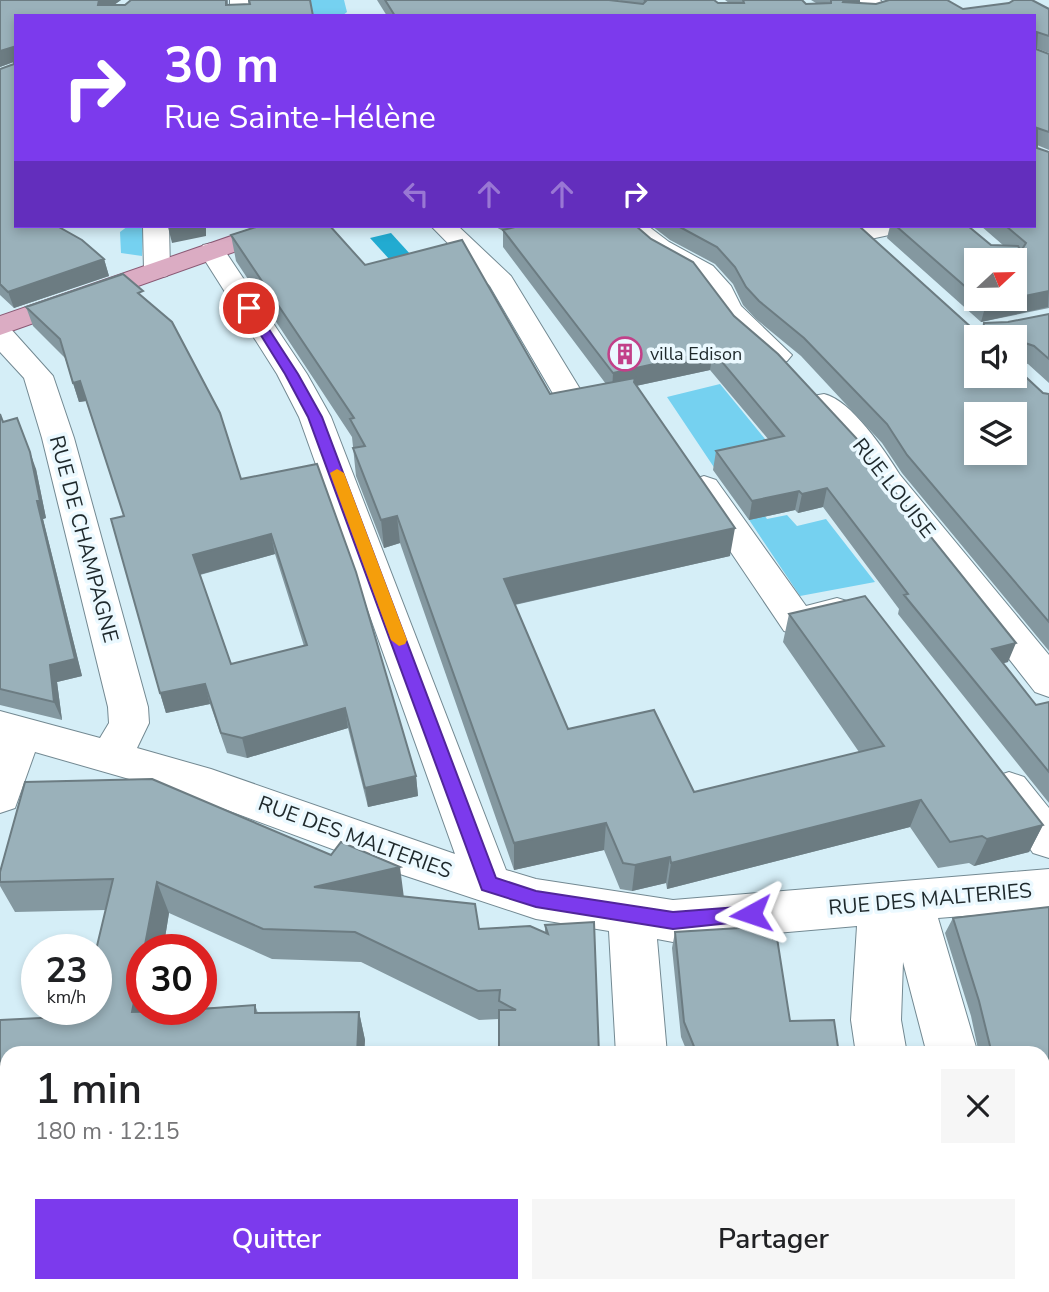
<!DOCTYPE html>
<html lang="fr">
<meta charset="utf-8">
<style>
body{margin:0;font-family:"Nunito Sans",sans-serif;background:#f6f6f6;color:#202124;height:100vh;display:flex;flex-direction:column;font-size:26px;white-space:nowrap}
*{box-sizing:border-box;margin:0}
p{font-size:23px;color:#757577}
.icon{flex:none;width:38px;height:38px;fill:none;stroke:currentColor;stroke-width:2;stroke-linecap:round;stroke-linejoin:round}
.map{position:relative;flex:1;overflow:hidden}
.sheet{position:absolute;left:0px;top:1046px;width:1050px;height:247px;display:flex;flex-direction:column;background:#fff;border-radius:21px 21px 0 0;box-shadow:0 4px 10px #0003}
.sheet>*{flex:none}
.top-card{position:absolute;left:14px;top:14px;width:1022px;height:214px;border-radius:0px;box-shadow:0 4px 10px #0003;background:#7c3aed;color:#fff;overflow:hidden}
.needle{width:46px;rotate:68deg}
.tools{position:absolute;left:964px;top:248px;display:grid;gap:14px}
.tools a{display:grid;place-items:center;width:63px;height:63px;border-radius:0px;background:#fff;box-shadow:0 4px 10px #0003;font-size:35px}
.speed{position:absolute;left:21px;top:934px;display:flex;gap:14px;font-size:35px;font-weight:700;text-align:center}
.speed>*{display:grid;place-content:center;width:91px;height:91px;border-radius:50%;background:#fff;box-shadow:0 4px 10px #0003;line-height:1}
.speed small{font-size:18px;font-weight:400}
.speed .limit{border:10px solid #d22;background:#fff;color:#111}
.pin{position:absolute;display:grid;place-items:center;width:60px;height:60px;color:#fff;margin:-30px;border:4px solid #fff;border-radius:50%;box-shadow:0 2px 7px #0007}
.me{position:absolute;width:77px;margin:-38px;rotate:265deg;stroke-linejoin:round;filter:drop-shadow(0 0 5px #0008)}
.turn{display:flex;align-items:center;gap:24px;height:147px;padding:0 35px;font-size:32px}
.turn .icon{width:91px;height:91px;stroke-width:2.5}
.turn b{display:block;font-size:49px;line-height:60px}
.lanes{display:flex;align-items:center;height:66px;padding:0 35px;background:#0003;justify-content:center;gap:35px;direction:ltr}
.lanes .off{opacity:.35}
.round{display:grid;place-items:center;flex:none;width:74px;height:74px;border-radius:0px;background:#f6f6f6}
.headline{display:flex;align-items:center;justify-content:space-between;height:119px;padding:0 35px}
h1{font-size:42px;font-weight:600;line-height:52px}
.cta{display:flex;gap:14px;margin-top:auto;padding:14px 35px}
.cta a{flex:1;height:80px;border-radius:0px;background:#7c3aed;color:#fff;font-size:28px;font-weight:600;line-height:80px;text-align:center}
.cta a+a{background:#f6f6f6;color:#202124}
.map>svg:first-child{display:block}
.green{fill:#75d1f0}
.water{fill:#22abd1}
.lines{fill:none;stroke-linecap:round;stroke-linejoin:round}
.minor-casing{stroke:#738992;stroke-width:2}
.major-casing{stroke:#895974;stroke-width:2}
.minor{fill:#fff;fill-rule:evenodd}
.major{fill:#dbacc3;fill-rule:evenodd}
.wall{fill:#8498a0;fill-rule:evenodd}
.shaded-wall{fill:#6c7c82}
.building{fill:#9ab1ba;stroke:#6c7c82;stroke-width:2;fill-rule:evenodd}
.route{fill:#7c3aed;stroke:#51269a;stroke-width:2}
.slow{fill:#f59e0b}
.labels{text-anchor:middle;stroke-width:7;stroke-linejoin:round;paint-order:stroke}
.far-poi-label{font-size:18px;fill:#1e282b;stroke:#ebf9ff;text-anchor:start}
.street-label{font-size:21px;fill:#1e282b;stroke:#ebf9ff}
</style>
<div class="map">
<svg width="1049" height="1292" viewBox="0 0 1049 1292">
<rect width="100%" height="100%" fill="#d5eef7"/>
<path class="green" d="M296,0H344L347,12L342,16H298Z
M128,226H143L142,256L121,253L120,232Z
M720,384L765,439L757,451L746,490L767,519L787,515L797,526L826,519L875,582L800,596L667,397Z"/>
<path class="water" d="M391,233L411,255L390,260L370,238Z"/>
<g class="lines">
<defs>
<path id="minor" d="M230,0H248L250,16H230Z
M858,0H880L887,7L878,13L871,11Z
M143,226H169L170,270L167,276L157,278L147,276L144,270Z
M431,226H458L511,276L588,402L584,409L573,411L562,409L490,286Z
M619,226H648L669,242L713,266L731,286L741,306L792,355L787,361L777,364L767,361L734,333L693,278L651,254Z
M859,226H912L908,231L861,241L852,238L848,233L852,228Z
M212,243L221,245L307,374L331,417L506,870L536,879L673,900L1049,869V909L938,918L978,1054H927L903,962L901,1020L907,1054H856L851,1020L857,926L673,942L657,939L667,1054H616L609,931L536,919L397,873L192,797L35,752L15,808L0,813V711L100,738L109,723L108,707L42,438L24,378L0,352V325L10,328L53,376L74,438L148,707L149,723L137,748L211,769L455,854L299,417L277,374L199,251L203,245Z
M824,394C851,400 885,451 900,475L1049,655V697L1035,692L875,488L856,457L813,410L808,403L813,396Z
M704,476L716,480L806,606L837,598L850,602L856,611L850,620L797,635L784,631L687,487L692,480Z
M1009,772L1024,777L1049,808V858L1033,853L988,789L994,777Z
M629,1286H687V1292H629Z
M890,1286H948L949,1292H891Z"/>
<path id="major" d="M260,226H297L293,231L0,335V316Z"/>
</defs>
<use href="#minor" class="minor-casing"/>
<use href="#major" class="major-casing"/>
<use href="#minor" class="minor"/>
<use href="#major" class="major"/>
</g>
<path class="wall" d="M0,0H121L114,5H125L131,0H228V5L250,4L249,0H310L313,16H16V226H57L82,240L104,259L109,276L14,308L0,295V69L14,64V62L0,67Z
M377,0H609L621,1L618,0H714L718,3H729L725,0H802L806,4L816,3L811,0H860V3L963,9H1049V53L1036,48V49L1049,54V150L1037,145V148L1049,152V308L981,322L887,238L890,226H968L991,245L1004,246L981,226H1034V16H387ZM976,261L1015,299H976Z
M494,226H636L734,316L878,471L1008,662L1003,663L1036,705L1049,702V803L898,614L899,609L823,507L798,513L795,510L749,520L713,470L716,451L768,439L710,370L636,386L730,556L515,605L568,729L694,792L859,752L783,642L789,614L1043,825L1029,852L974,866L969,863L938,868L910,827L667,889L666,883L632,891L620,889L604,850L514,870L400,543L384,548L356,476L352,437L236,261L231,235L365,265L550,394L606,384L503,247V231Z
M652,226H859L972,328L982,331L984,323L1008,322L1049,314V383L1028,364L1017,361L1015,366V338H976L1043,393L1049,394V651L902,473L882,443L801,356L756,319L743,305L733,284L715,264L670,240Z
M145,299L241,479L416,776L418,796L368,807L348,728L247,758L227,753L210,704L166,713L160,693L124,516L86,401L79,402L65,358L33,326L26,307ZM275,554L304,646L231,664L200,575Z
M0,414L3,422L36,469L46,518L43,519L82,676L57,682L62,720L0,705Z
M0,872L403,897L479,929L545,933V925L599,1054L499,1019L479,1020L361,962L272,959L169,913L163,950H142L151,1011L255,1005L258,1013L359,1012L365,1040L364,1054H7V1286L6,1204H0V1020L81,1016L106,910L15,912L0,886Z
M1049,907V1220H1043V1054H979L971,1016L945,933L953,918Z
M675,932L790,1021L839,1054H688L681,1037L672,948Z
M701,1286H876L877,1292H701Z"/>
<path class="shaded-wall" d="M99,0H121L101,14L98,5Z
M844,0H860V5L841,16Z
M13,47L16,61L0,67V51Z
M174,226H206V236L172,243L168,227Z
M104,259L109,276L14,308L8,292Z
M1049,291L1048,307L981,322L986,304L1009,299H1015V298Z
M713,351L710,370L612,391L613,373Z
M80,381L86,401L79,402L73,383Z
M30,452L36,469L46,518L43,519L82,676L57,682L62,720L54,702L50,665L37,501Z
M827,488L823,507L798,513L802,494Z
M799,491L795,510L749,520L752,501Z
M397,516L400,543L384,548L381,520Z
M735,528L730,556L504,607V579Z
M271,534L275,554L198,575L193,555Z
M1016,643L1008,662L984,668L992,649Z
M205,684L210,704L166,713L160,693Z
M345,708L348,728L247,758L242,738Z
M416,776L418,796L368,807L365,788Z
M921,800L910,827L667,889L671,863Z
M606,823L604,850L514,870V843Z
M1043,825L1029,852L974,866L987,839Z
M670,857L666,883L632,891L635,865Z
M400,867L404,898L314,887Z
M157,882L169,913L163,950H144Z
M142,962V1010H152L146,1041L132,1012Z
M359,1012L365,1040L364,1054H357Z
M48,1286H72L71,1292H46Z
M349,1286H358V1292H349Z"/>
<path class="building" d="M0,0H99L98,5H125L131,0H226V5L250,4L249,0H310L313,16H16V226H57L82,240L104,259L8,292L0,284V69L14,64L13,47L0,51Z
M385,0H609L643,4L646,1L644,0H714L718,3H744L743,0H802L806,4L831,3V0H844L843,2L876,4L889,0H947L963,9L1009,3L1014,0H1032L1049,9V36L1037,32L1036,49L1049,54V132L1037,128V148L1049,152V291L1015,298V261H976V296L896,226H968L991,245L1018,246L1021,251L1026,243L1006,226H1034V16H395Z
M259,226H330L365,265L462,240L550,394L635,378L634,382L735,528L504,579L568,729L654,710L694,792L884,746L789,614L865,596L1043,825L987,839L982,836L950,842L921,800L671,863L670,857L635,865L623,863L606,823L514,843L397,516L381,520L353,448L365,446L350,419L354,418L231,235Z
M519,226H636L651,239L693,262L734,316L778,354L858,440L878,471L1016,643L992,649L1036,705L1049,702V772L904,595L908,594L827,488L802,494L799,491L752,501L716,451L784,436L713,351L613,373L503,230Z
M678,226H859L972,328L983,331L984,323L1008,322L1049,314V359L1034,346L1022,342L1019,345V355H1015V338H976V376H1015V367L1043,393L1049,394V622L907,455L887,424L804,338L759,301L746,287L735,267L717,247ZM976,415H1015V453H976Z
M123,274L143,291L138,293L172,322L220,413L241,479L317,464L356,572L416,776L365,788L345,708L242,738L221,733L205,684L160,693L111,519L124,516L80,381L73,383L60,339L26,307ZM271,534L307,645L231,664L193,555Z
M981,299H1009L986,304Z
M0,414L3,422L17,418L30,452L40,501H37L75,659L50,665L54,702L0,689Z
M152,779L331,855L341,842L400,867L314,887L475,904L479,929L530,926L548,934L545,925L594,922L599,1054H499V1010H516L499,1001L500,990L478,991L355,932L263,929L157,882L144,950H142V962L132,1012L201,1010V1009L255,1005V1013L359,1012L357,1054H7V1179H0V1020L81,1016L82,1010H96V950L113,879L0,882V872L25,782Z
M1049,907V1207H1043V1054H992L979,1001L953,918Z
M771,926L773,939L777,938L790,1021L834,1020L839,1054H697L684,1022L675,932Z
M7,1200V1286H48L46,1292H0V1229Z
M284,1286H349V1292H283Z
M496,1286H608V1292H496Z
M706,1286H876L877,1292H706Z"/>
<path class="route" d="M245,306L255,308L298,374L322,417L496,878L536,891L673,912L751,906L758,908L761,914L758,920L673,929L536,907L482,890L308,417L285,374L244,308Z"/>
<path class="slow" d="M337,469L344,473L407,640L405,644L399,646L391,640L330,473Z"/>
<defs>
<symbol id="building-ring" viewBox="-11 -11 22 22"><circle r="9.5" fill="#ebf9ff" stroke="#c24089" stroke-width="1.5"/><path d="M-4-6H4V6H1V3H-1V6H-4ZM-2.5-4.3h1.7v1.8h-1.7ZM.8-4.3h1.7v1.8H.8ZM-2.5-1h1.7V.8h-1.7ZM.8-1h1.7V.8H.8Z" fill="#c24089"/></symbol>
</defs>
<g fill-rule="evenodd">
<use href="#building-ring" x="606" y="335" width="38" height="38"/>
</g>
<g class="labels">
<g class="far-poi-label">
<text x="650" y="360">villa Edison</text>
</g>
<g class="street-label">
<text transform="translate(894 488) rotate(52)" y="7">RUE LOUISE</text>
<text transform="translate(84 539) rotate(75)" y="7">RUE DE CHAMPAGNE</text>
<text transform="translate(355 837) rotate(20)" y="7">RUE DES MALTERIES</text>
<text transform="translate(930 899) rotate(-5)" y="7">RUE DES MALTERIES</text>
</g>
</g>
</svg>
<div class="tools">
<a><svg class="needle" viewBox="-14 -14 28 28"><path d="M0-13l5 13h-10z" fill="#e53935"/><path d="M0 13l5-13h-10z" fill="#757577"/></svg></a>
<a><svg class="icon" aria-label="sound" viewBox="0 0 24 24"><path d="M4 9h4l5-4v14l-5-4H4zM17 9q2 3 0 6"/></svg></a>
<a><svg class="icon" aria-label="layers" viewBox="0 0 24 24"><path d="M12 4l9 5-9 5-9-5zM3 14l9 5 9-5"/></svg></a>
</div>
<div class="speed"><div>23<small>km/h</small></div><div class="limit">30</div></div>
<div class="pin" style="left:249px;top:308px;background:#d93025"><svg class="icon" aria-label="arrive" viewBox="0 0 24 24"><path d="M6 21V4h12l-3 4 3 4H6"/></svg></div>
<svg class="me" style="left:751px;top:914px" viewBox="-20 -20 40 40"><path d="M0-17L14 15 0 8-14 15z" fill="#7c3aed" stroke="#fff" stroke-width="4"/></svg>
<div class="top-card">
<div class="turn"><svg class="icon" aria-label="right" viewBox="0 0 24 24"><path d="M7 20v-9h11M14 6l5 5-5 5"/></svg><div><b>30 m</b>Rue Sainte-Hélène</div></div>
<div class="lanes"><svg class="icon off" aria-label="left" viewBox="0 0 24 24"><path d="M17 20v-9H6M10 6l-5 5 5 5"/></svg><svg class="icon off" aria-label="ahead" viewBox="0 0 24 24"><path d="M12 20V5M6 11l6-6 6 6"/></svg><svg class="icon off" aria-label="ahead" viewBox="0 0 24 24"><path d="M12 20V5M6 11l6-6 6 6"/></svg><svg class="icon" aria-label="right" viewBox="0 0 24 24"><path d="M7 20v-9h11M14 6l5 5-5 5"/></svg></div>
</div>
<section class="sheet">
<div class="headline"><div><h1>1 min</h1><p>180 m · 12:15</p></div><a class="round"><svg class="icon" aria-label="close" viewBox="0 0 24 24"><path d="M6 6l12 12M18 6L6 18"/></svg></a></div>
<div class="cta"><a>Quitter</a><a>Partager</a></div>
</section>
</div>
